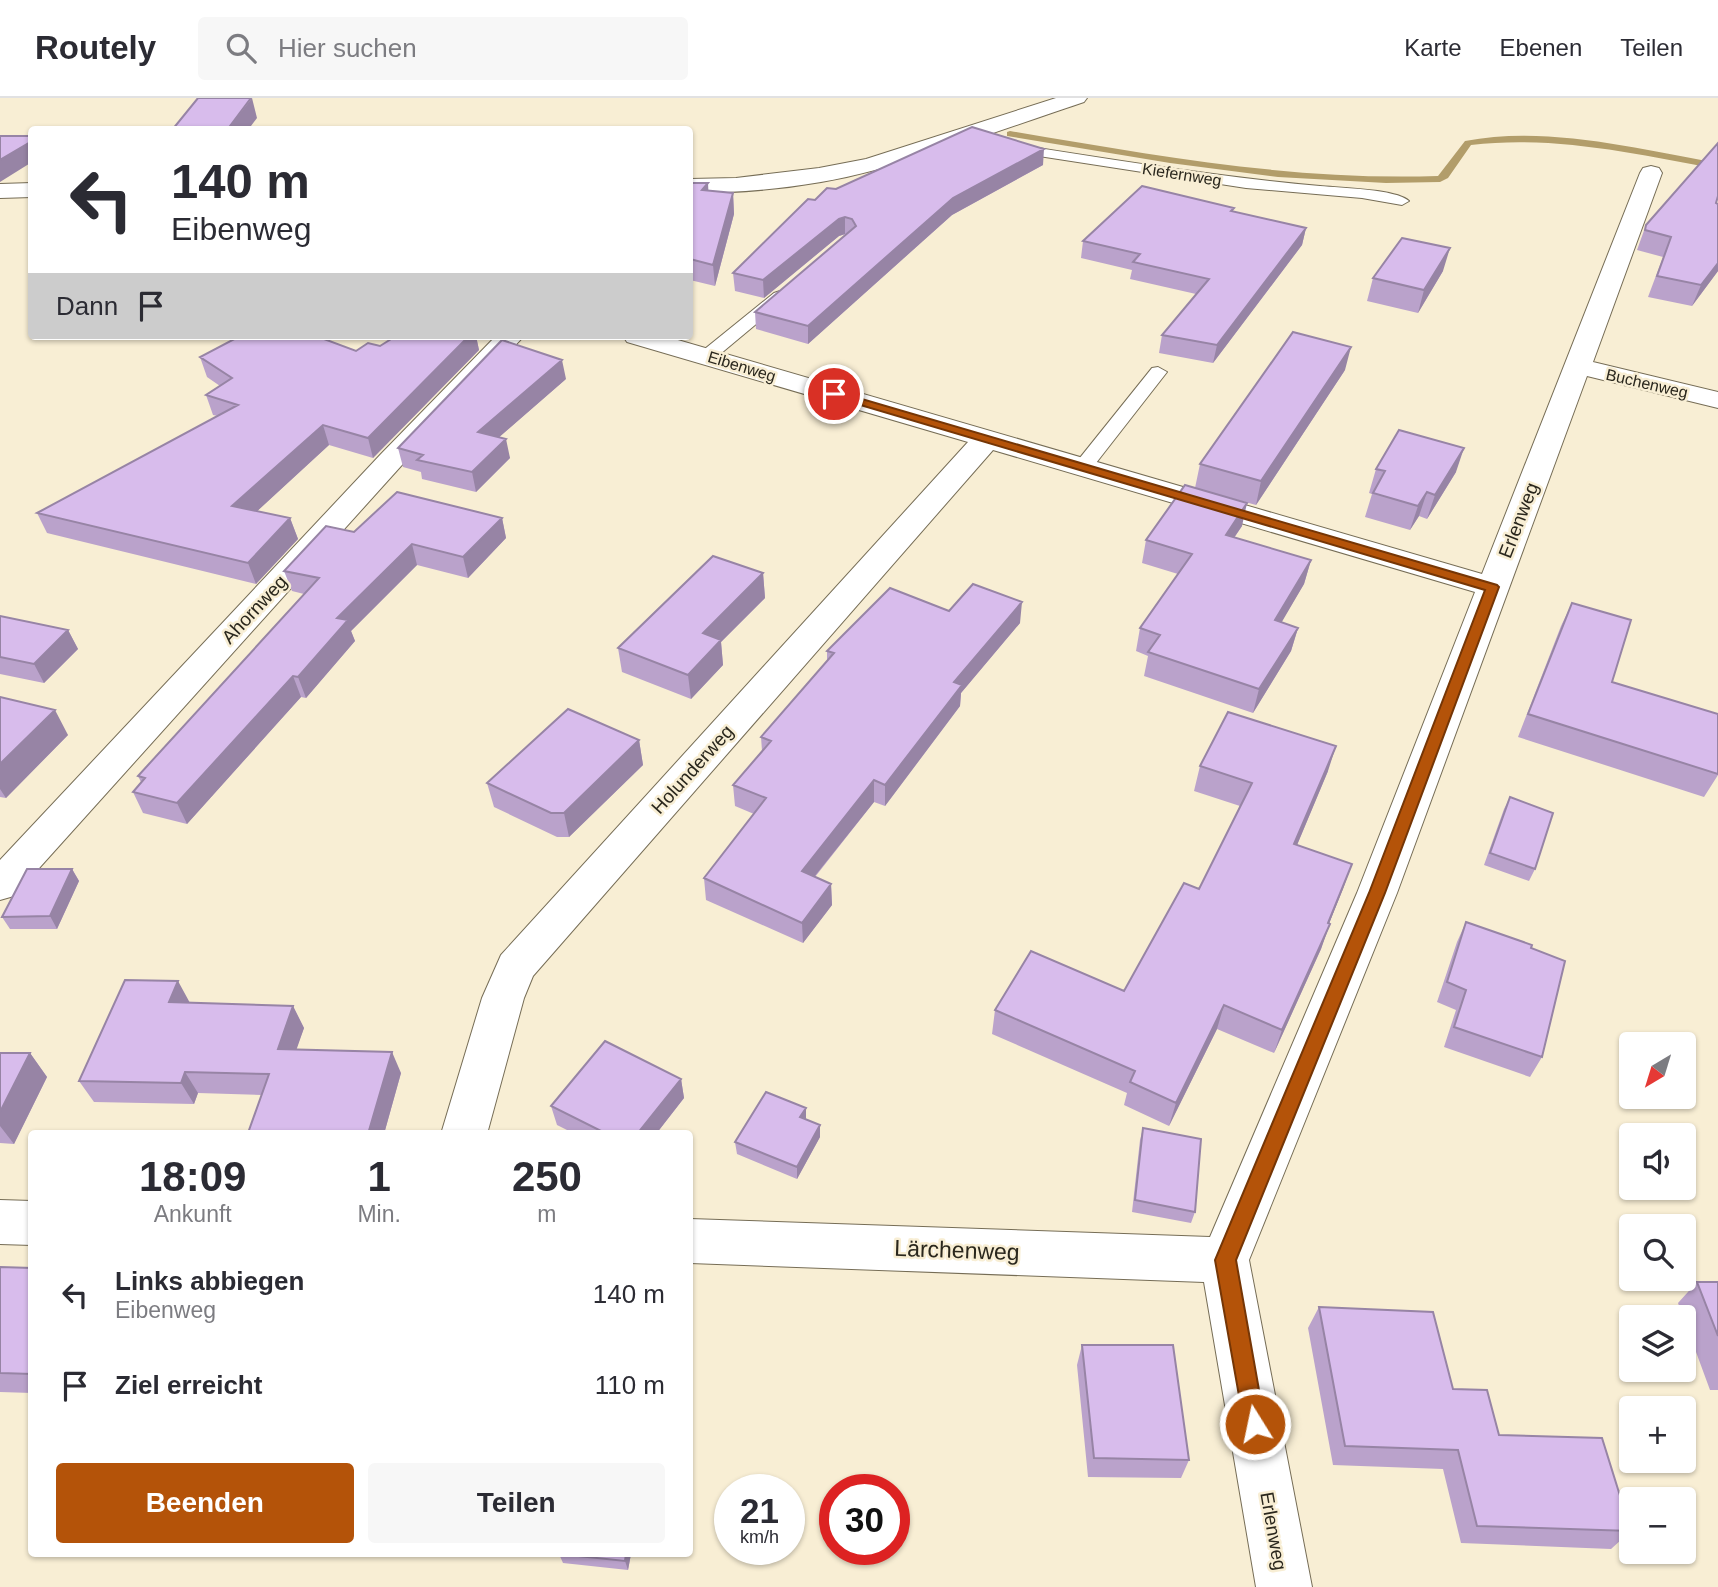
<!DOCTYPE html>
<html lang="de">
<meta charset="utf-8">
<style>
body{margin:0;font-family:Helvetica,sans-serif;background:#f7f7f7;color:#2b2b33;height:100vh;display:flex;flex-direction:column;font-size:26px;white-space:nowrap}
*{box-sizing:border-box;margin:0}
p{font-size:23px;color:#7c7c81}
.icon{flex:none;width:38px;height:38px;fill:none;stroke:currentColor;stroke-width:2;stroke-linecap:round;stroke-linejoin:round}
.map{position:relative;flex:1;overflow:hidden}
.drawer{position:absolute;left:28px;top:1032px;width:665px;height:427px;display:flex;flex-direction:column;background:#fff;border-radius:7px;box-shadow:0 2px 5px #0004}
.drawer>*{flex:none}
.guide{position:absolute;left:28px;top:28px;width:665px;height:214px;border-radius:7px;box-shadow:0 2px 5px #0004;background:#fff;color:#2b2b33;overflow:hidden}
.needle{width:46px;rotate:218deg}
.controls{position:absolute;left:1619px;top:934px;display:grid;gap:14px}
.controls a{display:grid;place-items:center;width:77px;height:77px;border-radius:7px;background:#fff;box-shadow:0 2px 5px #0004;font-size:35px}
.speed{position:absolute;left:714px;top:1376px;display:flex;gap:14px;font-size:35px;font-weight:700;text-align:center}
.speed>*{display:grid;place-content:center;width:91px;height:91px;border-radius:50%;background:#fff;box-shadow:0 2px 5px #0004;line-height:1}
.speed small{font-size:18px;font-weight:400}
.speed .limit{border:10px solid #d22;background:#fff;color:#111}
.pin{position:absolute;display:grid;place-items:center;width:60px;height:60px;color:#fff;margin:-30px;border:4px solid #fff;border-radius:50%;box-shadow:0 2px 7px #0007}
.me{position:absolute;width:77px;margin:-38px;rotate:350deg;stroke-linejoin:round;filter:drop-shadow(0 0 5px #0008)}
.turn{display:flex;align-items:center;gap:24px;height:147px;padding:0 28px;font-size:32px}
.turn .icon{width:91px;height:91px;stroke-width:2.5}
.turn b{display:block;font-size:49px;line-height:60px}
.then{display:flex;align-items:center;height:66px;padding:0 28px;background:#0003;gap:14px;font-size:26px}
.eta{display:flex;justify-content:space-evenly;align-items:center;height:119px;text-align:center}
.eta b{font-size:42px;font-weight:700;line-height:49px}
.button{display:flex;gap:14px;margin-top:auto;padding:14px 28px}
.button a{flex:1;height:80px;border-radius:7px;background:#b45309;color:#fff;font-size:28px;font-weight:700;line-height:80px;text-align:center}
.button a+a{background:#f7f7f7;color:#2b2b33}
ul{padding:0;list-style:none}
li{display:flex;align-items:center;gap:21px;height:91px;padding:0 28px}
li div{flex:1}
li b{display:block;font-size:26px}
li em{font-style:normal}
header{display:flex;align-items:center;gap:42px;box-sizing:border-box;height:98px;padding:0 35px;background:#fff;border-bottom:2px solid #e1e1e2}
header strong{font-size:33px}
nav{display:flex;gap:38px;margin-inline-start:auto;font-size:24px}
.search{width:490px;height:63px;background:#f7f7f7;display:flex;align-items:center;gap:18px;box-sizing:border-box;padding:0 24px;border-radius:7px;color:#7c7c81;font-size:26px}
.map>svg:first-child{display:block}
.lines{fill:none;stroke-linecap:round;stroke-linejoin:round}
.stream{fill:#b29d6a;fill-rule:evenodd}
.service-casing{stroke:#766d56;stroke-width:2}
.minor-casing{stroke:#766d56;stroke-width:2}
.service{fill:#fff;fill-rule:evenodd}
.minor{fill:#fff;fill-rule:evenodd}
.wall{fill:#baa2cb}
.shaded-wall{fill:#9784a5}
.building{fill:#d8bcec;stroke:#9784a5;stroke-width:2}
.route{fill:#b45309;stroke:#753606;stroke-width:2}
.labels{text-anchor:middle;stroke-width:5;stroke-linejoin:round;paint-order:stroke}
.far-street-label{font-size:16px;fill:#2a271d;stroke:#f8eed4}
.street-label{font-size:19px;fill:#2a271d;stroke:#f8eed4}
.near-street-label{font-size:23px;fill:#2a271d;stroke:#f8eed4}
</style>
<header>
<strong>Routely</strong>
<div class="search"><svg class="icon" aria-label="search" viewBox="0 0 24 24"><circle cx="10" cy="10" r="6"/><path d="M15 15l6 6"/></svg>Hier suchen</div>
<nav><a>Karte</a><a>Ebenen</a><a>Teilen</a></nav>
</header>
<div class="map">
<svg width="1718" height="1489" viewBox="0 0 1718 1489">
<rect width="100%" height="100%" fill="#f8eed4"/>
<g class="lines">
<path class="stream" d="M1010,33C1153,57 1293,83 1438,78L1465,43C1546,27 1638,51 1718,65V71C1636,56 1554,37 1471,47L1448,80L1440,84L1386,85L1278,79L1170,65L1007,38V34Z"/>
<defs>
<path id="service" d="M1012,46C1115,62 1217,79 1320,88C1340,90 1396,91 1409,103L1402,107L1362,100L1246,90L1007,53L1005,50Z
M780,193L786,195L788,198L786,201L713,262H701L699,258L701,254L774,195Z
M1158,269L1167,274L1089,374H1075L1073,370L1075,366L1152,270Z"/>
<path id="minor" d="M1056,0H1087L1084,4C1015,27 946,53 875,72C816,88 751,95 690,95V81L736,80L819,70L866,61Z
M1651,68L1659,70L1662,75L1593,264L1718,294V310L1587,278L1397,795L1249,1162L1312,1489H1256L1204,1184L690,1165V1121L1210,1139L1357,795L1475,494L993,352L533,878L524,900L487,1036H441L482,900L501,857L968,344L627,244L623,238H664L1482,476L1640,75L1643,70Z
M32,85V99L0,100V86Z
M496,238H524L401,368L14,798L0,802V762L381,356Z
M0,1102L32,1103V1147L0,1146Z"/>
</defs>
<use href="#service" class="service-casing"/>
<use href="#minor" class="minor-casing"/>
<use href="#service" class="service"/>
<use href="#minor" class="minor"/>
</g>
<path class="wall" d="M1043,67L952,117L808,246L756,231L755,214L846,136L839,138L764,200L735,193L733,175L815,102L836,91Z
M690,85L708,93L733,95L734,116L715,188L690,182Z
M1716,105L1718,173L1692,208L1648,199L1663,159L1637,152L1646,127Z
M1234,114L1306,130L1302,147L1213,265L1159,255L1162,237L1196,196L1130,181L1132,172L1081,160L1083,143Z
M1443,173L1418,215L1367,203L1373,180Z
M396,238H476L479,252L373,360L329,347L257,413L290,420L298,441L256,486L47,435L37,415L218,318L213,317L206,297L220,288L207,279L200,259L356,253L380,248Z
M1345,272L1256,407L1195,390L1200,366Z
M566,281L499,339L510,360L476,394L422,381L421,374L403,369L398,350Z
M1376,371L1456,374L1427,421L1419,418L1410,432L1365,419L1372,396L1369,395Z
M502,420L506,440L468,480L417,467L351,533L355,543L306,600L301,599L187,726L143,715L133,694L141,684L138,678L304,496L292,493L284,473L354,434Z
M1242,428L1234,440L1311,462L1304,486L1281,524L1298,530L1291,553L1253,615L1144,578L1148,558L1136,553L1140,530L1178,476L1142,465L1146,442Z
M763,475L765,500L721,544L723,567L691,601L622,574L618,550Z
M1572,505L1612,584L1718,616V677L1704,699L1518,639L1561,528Z
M949,513L1020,525L961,595L960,608L885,708L874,704L815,779L831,786L832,807L803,845L706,802L704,780L754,716L735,708L733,687L762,653L761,639L827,564V553Z
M0,518L68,532L78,551L44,585L0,576Z
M0,599L68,637L6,700L0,699Z
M639,642L643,667L569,739H557L494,709L487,685Z
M1200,668L1328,673L1297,747L1352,766L1329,826L1321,851L1274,955L1217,931L1169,1028L1124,1007L1127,995L992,936L995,912L1124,893L1199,791L1240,708L1194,693Z
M1510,699L1535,771L1529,783L1484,767L1504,711Z
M72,771L79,783L57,831H10L2,819Z
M1466,824L1531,850L1542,959L1530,979L1444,949L1456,912L1437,904L1457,844Z
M190,905L293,908L304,930L296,951L401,975L384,1036H249L248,1035L262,997L198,995L194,1006L94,1004L79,983Z
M0,955H30L47,979L14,1046L0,1045Z
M681,981L684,1000L656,1036H575L557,1027L551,1008Z
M806,1022L820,1027V1039L797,1081L737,1056L735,1044Z
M1143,1030L1195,1114L1191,1125L1132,1114L1140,1042Z
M0,1169L32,1170V1295L0,1294Z
M1697,1184H1718V1292H1710L1678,1205Z
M1319,1209L1453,1291L1499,1337L1631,1433L1611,1451L1461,1445L1443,1371L1333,1367L1308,1230Z
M1082,1247L1189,1362L1181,1380L1088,1379L1077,1267Z
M559,1456H631L628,1472L563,1465Z"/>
<path class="shaded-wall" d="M252,0L257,20L248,32H227Z
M32,43V64L0,84V62Z
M1044,51L1043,67L952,117L808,246V228L953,100Z
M708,85L709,105L702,92Z
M733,95L734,116L715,188L713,167Z
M845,119V136L839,138L764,200L763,182L839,121Z
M1306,130L1302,147L1213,265L1217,247Z
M1450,150L1443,173L1418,215L1424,192Z
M1718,165V173L1692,208L1701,187Z
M469,238H476L479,252L373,360L368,340Z
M1351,249L1345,272L1256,407L1261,383Z
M562,262L566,281L482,354L478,334Z
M323,327L329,347L240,429L232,408Z
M506,341L510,360L476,394L472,374Z
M1464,350L1456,374L1427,421L1435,397Z
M1427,394L1419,418L1410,432L1418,408Z
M1247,405L1242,428L1220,460L1226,437Z
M290,420L298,441L256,486L248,465Z
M502,420L506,440L468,480L463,459Z
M412,446L417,467L351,533L355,543L306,600L298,579L337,520Z
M1311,462L1304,486L1269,546L1275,522Z
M763,475L765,500L721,544L723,567L691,601L688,577L703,535Z
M1022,504L1020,525L961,595L960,608L885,708V687L954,584Z
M1298,530L1291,553L1253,615L1259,591Z
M68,532L78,551L44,585L34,566Z
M293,578L301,599L187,726L177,705Z
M55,612L68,637L6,700L0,691V666Z
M639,642L643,667L569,739L564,715Z
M1336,648L1328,673L1287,771L1294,746Z
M874,682V704L802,794V773Z
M1352,766L1343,791L1319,850L1328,825Z
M72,771L79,783L57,831L50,818Z
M831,786L832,807L803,845L802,825Z
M1330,826L1321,851L1274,955L1282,932Z
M178,883L190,905L169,904Z
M1224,907L1217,931L1169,1028L1176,1005Z
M293,908L304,930L289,973L278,951Z
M392,954L401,975L384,1036H368Z
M30,955L47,979L14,1046L0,1028V1014Z
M185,974L198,995L194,1006L181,985Z
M681,981L684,1000L656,1036H637Z
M806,1010V1022L800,1019Z
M820,1027V1039L797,1081V1069Z
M626,1456H631L628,1472L625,1463Z"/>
<path class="building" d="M198,0H251L227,32H172Z
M972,29L1044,51L953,100L808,228L755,214L856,128L852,121L845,119L839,121L763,182L733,175L808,101L815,102L827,90L836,91Z
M0,38H32V43L0,62Z
M1718,45V98L1716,105L1718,106V165L1701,187L1657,178L1671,139L1645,132L1646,127Z
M690,85H708L702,92L733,95L713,167L690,161Z
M1142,88L1234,110L1231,113L1306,130L1217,247L1162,237L1209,181L1133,164L1140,156L1083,143Z
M1402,140L1450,150L1424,192L1373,180Z
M1293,234L1351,249L1261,383L1200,366Z
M240,238H316L356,253L368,245L380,248L396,238H469L368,340L323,327L232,408L290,420L248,465L37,415L238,307L206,297L232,280L200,259Z
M502,242L562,262L478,334L506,341L472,374L417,362L423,357L398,350Z
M1399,332L1464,350L1435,397L1427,394L1418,408L1373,395L1385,373L1376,371Z
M1185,387L1247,405L1226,437L1311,462L1275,522L1298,530L1259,591L1148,554L1160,537L1140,530L1192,456L1146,442Z
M397,394L502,420L463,459L412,446L337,520L348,522L298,579L293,578L177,705L133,694L145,680L138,678L319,480L284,473L326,428L354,434Z
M713,458L763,475L703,535L721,542L688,577L618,550Z
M973,486L1022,504L954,584L962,587L885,687L874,682L802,773L831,786L802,825L704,780L766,700L733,687L771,643L761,639L834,555L827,553L890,490L949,513Z
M1572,505L1631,522L1612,584L1718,616V676L1528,616Z
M0,518L68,532L34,566L0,559Z
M0,599L55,612L0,666Z
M568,611L639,642L564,715H551L487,685Z
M1228,614L1336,648L1294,746L1352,766L1328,825L1330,826L1282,932L1224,907L1176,1005L1130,984L1135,973L995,912L1031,853L1124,893L1184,785L1199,791L1252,685L1200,668Z
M1510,699L1553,715L1535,771L1490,755Z
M27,771H72L50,818L2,819Z
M1466,824L1532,847L1531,850L1565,863L1542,959L1454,929L1466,892L1447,884Z
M125,882L178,883L169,904L293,908L278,951L392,954L368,1036L248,1035L269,976L185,974L181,985L79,983Z
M605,943L681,981L637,1036H607L551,1008Z
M0,955H30L0,1014Z
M766,994L806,1010L800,1019L820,1027L797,1069L735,1044Z
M1143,1030L1201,1041L1195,1114L1135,1102Z
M0,1169L32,1170V1276L0,1275Z
M1697,1184H1718V1238Z
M1319,1209L1433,1214L1453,1291L1487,1292L1499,1337L1602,1340L1631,1433L1477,1428L1458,1352L1345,1348Z
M1082,1247H1173L1189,1362L1094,1360Z
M559,1456H626L625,1463Z"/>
<path class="route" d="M830,294H838L1497,487L1499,489L1385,795L1236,1162L1265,1326L1262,1333L1255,1337L1247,1333L1244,1326L1215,1162L1369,795L1485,492L830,298Z"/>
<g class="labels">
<g class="far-street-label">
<text transform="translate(1182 76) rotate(9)" y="6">Kiefernweg</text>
<text transform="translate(742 268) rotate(17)" y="6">Eibenweg</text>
<text transform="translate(1647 285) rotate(13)" y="6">Buchenweg</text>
</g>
<g class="street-label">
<text transform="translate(1518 422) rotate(-69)" y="7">Erlenweg</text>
<text transform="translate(254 511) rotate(-47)" y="7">Ahornweg</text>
<text transform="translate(692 671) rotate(-48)" y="7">Holunderweg</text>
<text transform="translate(1274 1433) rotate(80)" y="7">Erlenweg</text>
</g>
<g class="near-street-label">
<text transform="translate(957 1152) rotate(2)" y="8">Lärchenweg</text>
</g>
</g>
</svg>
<div class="controls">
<a><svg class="needle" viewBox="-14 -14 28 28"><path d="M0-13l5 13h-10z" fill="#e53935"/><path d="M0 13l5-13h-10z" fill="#7c7c81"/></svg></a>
<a><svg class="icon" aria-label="sound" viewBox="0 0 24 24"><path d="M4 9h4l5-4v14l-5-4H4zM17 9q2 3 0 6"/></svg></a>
<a><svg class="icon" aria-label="search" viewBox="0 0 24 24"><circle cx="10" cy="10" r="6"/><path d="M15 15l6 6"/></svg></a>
<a><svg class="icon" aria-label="layers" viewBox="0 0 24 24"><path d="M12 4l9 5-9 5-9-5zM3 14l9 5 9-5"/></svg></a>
<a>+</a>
<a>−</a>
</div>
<div class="speed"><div>21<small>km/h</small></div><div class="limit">30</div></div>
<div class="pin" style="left:834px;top:296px;background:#d93025"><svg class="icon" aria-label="arrive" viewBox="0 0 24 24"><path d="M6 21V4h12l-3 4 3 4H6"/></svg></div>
<svg class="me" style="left:1255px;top:1326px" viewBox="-20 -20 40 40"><circle r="17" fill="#b45309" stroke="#fff" stroke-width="3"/><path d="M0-11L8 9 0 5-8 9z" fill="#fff"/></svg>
<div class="guide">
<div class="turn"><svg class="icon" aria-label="left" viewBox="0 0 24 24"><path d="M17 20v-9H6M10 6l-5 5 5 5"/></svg><div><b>140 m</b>Eibenweg</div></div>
<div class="then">Dann<svg class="icon" aria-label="arrive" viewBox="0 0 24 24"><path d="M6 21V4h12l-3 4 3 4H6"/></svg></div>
</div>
<section class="drawer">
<div class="eta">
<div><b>18:09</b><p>Ankunft</p></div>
<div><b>1</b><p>Min.</p></div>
<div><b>250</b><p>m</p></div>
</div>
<ul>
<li><svg class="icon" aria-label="left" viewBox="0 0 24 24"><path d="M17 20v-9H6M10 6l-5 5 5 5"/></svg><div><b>Links abbiegen</b><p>Eibenweg</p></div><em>140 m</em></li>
<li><svg class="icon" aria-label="arrive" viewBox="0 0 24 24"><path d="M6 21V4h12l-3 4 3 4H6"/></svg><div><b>Ziel erreicht</b></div><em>110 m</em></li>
</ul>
<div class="button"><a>Beenden</a><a>Teilen</a></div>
</section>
</div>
